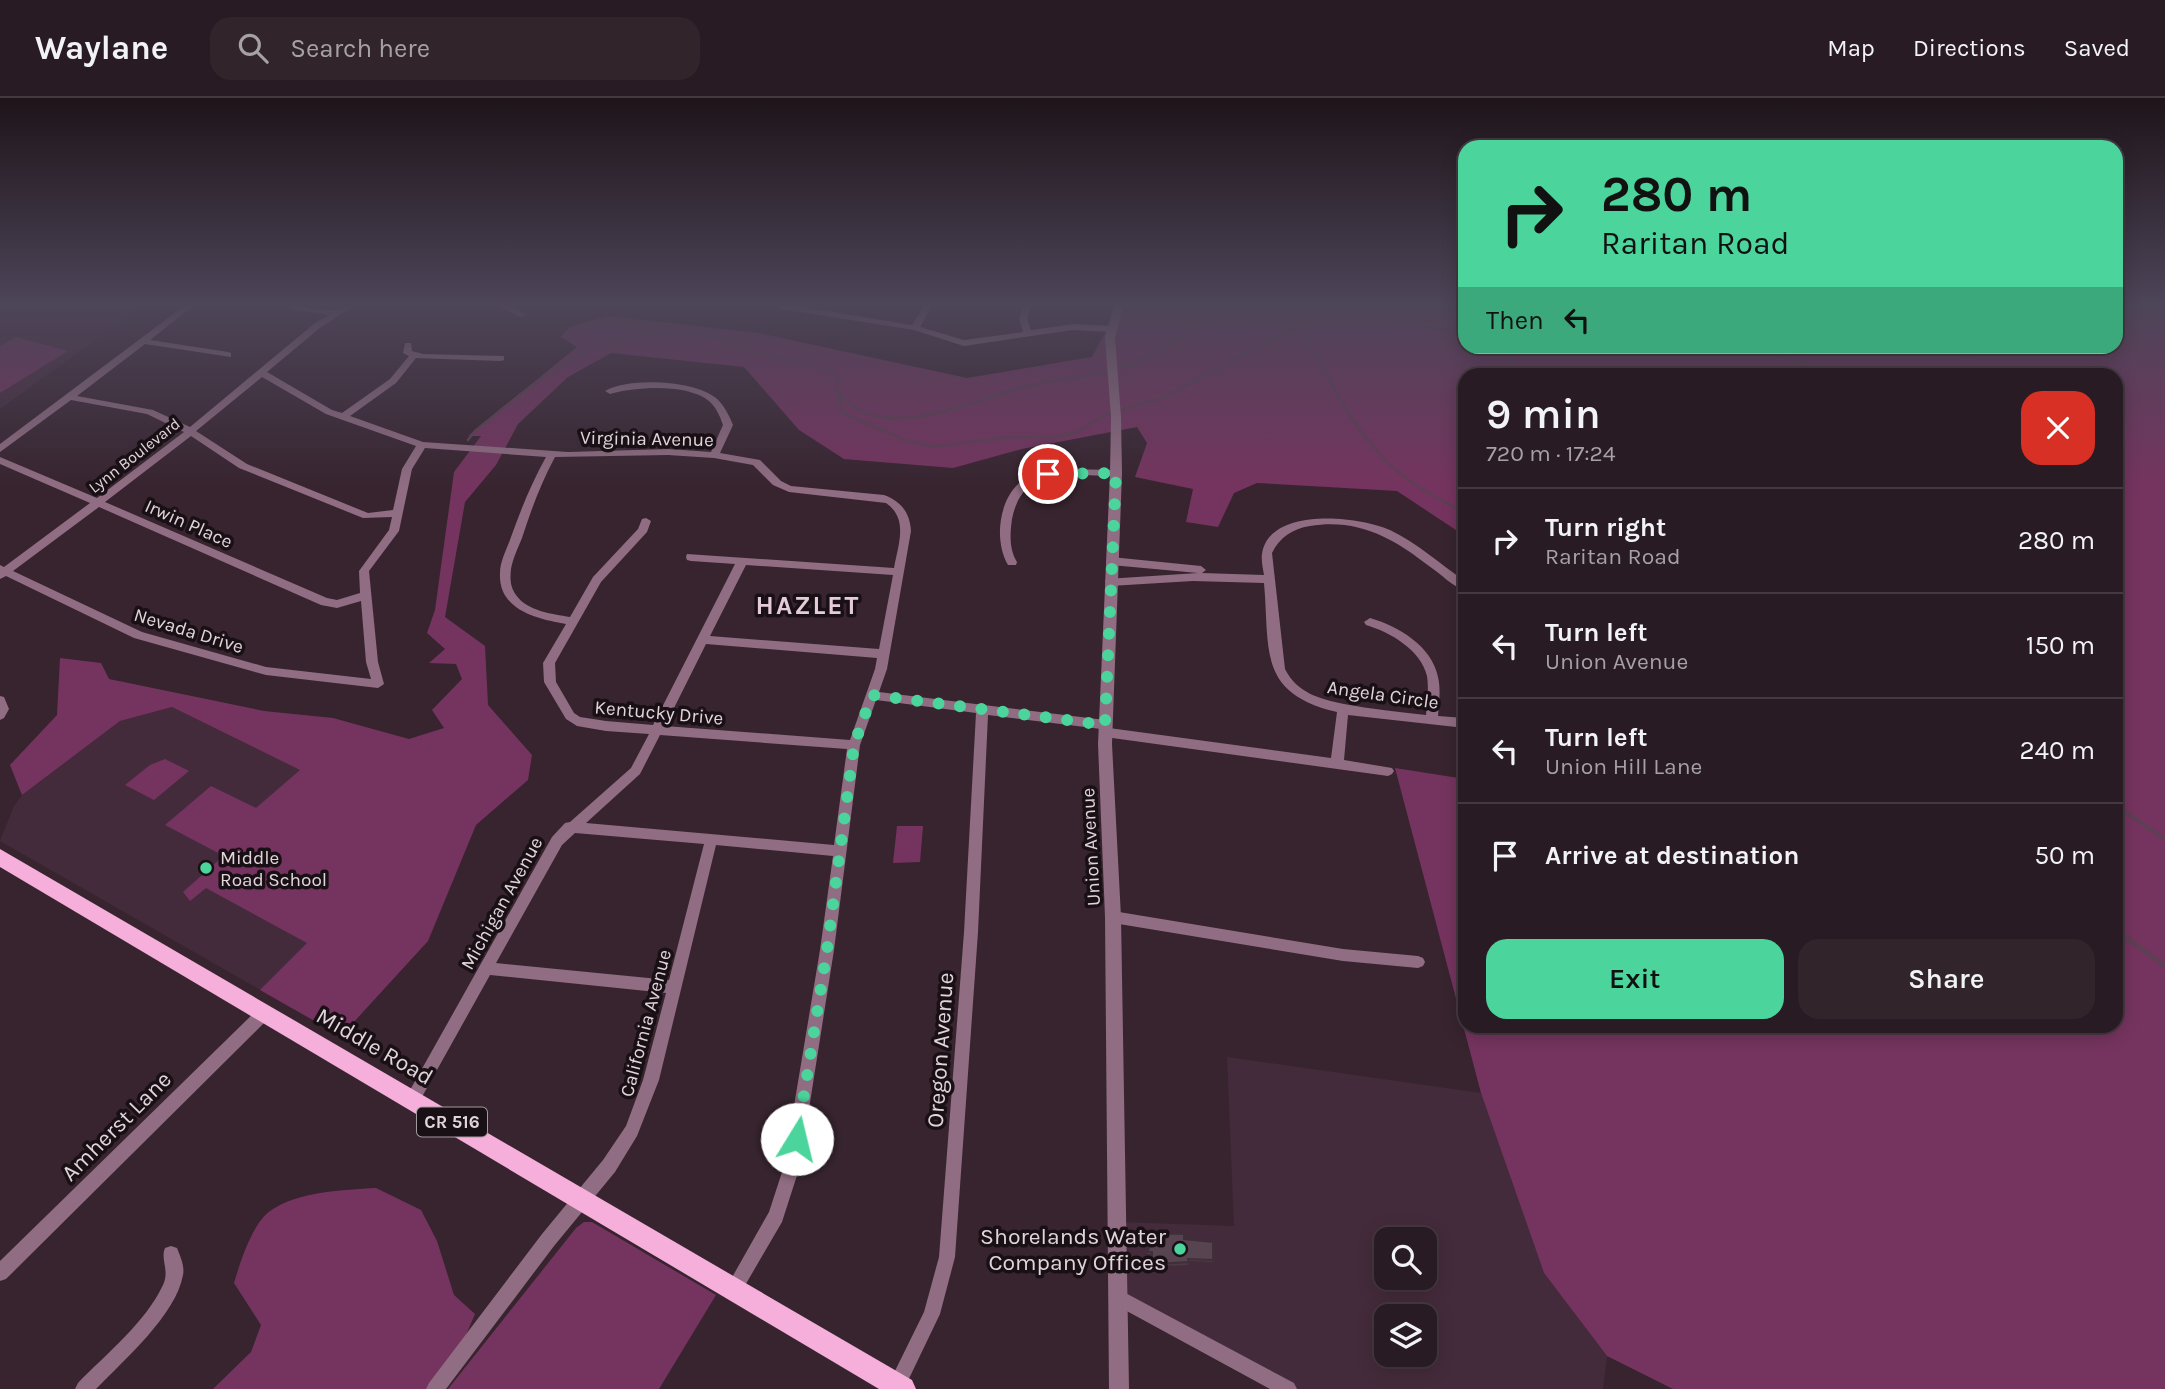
<!DOCTYPE html>
<meta charset="utf-8">
<style>
body{margin:0;font-family:Karla,sans-serif;background:#31242b;color:#f1f3f6;height:100vh;display:flex;flex-direction:column;font-size:26px;white-space:nowrap}
*{box-sizing:border-box;margin:0}
p{font-size:23px;color:#a5a1a6}
.icon{flex:none;width:38px;height:38px;fill:none;stroke:currentColor;stroke-width:2;stroke-linecap:round;stroke-linejoin:round}
.map{position:relative;flex:1;overflow:hidden}
.sheet{position:absolute;left:1458px;top:270px;width:665px;height:665px;display:flex;flex-direction:column;background:#291b23;border-radius:21px;box-shadow:0 4px 18px #0003,0 0 0 2px #453941}
.sheet>*{flex:none}
.hud{position:absolute;left:1458px;top:42px;width:665px;height:214px;border-radius:21px;box-shadow:0 4px 18px #0003,0 0 0 2px #453941;background:#4bd49b;color:#111;overflow:hidden}
.controls{position:absolute;left:1374px;top:1129px;display:grid;gap:14px}
.controls a{display:grid;place-items:center;width:63px;height:63px;border-radius:14px;background:#291b23;box-shadow:0 4px 18px #0003,0 0 0 2px #453941;font-size:35px}
.pin{position:absolute;display:grid;place-items:center;width:60px;height:60px;color:#fff;margin:-30px;border:4px solid #fff;border-radius:50%;box-shadow:0 2px 7px #0007}
.me{position:absolute;width:77px;margin:-38px;rotate:9deg;stroke-linejoin:round;filter:drop-shadow(0 0 5px #0008)}
.turn{display:flex;align-items:center;gap:24px;height:147px;padding:0 28px;font-size:32px}
.turn .icon{width:91px;height:91px;stroke-width:2.5}
.turn b{display:block;font-size:49px;line-height:60px}
.then{display:flex;align-items:center;height:66px;padding:0 28px;background:#0003;gap:14px;font-size:26px}
.round{display:grid;place-items:center;flex:none;width:74px;height:74px;border-radius:21px;background:#31242b}
.head{display:flex;align-items:center;justify-content:space-between;height:119px;padding:0 28px}
h1{font-size:42px;font-weight:600;line-height:52px}
.button{display:flex;gap:14px;margin-top:auto;padding:14px 28px}
.button a{flex:1;height:80px;border-radius:21px;background:#4bd49b;color:#111;font-size:28px;font-weight:600;line-height:80px;text-align:center}
.button a+a{background:#31242b;color:#f1f3f6}
ul{padding:0;list-style:none}
li{display:flex;align-items:center;gap:21px;height:105px;padding:0 28px;border-top:2px solid #453941}
li div{flex:1}
li b{display:block;font-size:26px}
li em{font-style:normal}
header{display:flex;align-items:center;gap:42px;box-sizing:border-box;height:98px;padding:0 35px;background:#291b23;border-bottom:2px solid #453941}
header strong{font-size:33px}
nav{display:flex;gap:38px;margin-inline-start:auto;font-size:24px}
.search{width:490px;height:63px;background:#31242b;display:flex;align-items:center;gap:18px;box-sizing:border-box;padding:0 24px;border-radius:21px;color:#a5a1a6;font-size:26px}
.map>svg:first-child{display:block}
.built{fill:#442b3b;fill-rule:evenodd}
.green{fill:#75345f}
.lines{fill:none;stroke-linecap:round;stroke-linejoin:round}
.stream-far2{stroke:#5c4053;stroke-width:2.5}
.stream-far1{stroke:#5c4053;stroke-width:3.5}
.stream{stroke:#5c4053;stroke-width:4.5}
.minor{fill:#906d82;fill-rule:evenodd}
.tertiary{fill:#906d82;fill-rule:evenodd}
.primary{fill:#f6afda;fill-rule:evenodd}
.wall{fill:#4c3a45}
.building{fill:#584350;stroke:#3e2f38;stroke-width:2}
.route{stroke:#4bd49b;stroke-width:12;stroke-dasharray:0 21.6}
.poi-dot{fill:#4bd49b;stroke:#191015;stroke-width:2.5}
.labels{text-anchor:middle;stroke-width:7;stroke-linejoin:round;paint-order:stroke}
.far-street-label{font-size:16px;fill:#e1d4db;stroke:#191015}
.shield{fill:#191015;stroke:#a599a0;stroke-width:2}
.shield-label{font-size:18px;font-weight:bold;fill:#e1d4db}
.street-label{font-size:19px;fill:#e1d4db;stroke:#191015}
.poi-label{font-size:19px;fill:#e1d4db;stroke:#191015;text-anchor:start}
.near-street-label{font-size:23px;fill:#e1d4db;stroke:#191015}
.near-poi-label{font-size:23px;fill:#e1d4db;stroke:#191015;text-anchor:end}
.district-label{font-size:26px;font-weight:bold;letter-spacing:2px;fill:#e5cbda;stroke:#191015}
</style>
<header>
<strong>Waylane</strong>
<div class="search"><svg class="icon" aria-label="search" viewBox="0 0 24 24"><circle cx="10" cy="10" r="6"/><path d="M15 15l6 6"/></svg>Search here</div>
<nav><a>Map</a><a>Directions</a><a>Saved</a></nav>
</header>
<div class="map">
<svg width="2165" height="1291" viewBox="0 0 2165 1291">
<rect width="100%" height="100%" fill="#37242f"/>
<path class="built" d="M0,208H142L0,311Z
M172,609L301,672L428,843L341,938L0,743L14,708L22,697L120,623Z
M1227,959L1481,995L1544,1175L1607,1258L1603,1291H1289L1119,1201L1118,1124L1234,1128ZM1386,1141H1424V1180H1386ZM1386,1218H1424V1256H1386Z"/>
<path class="green" d="M1119,208H1465V248H2116V208H2165V1291H1673L1607,1258L1544,1175L1481,995L1395,670L1465,681V928H2116V276H1465V438L1397,393L1257,385L1234,395L1218,429L1186,424L1193,391L1135,379L1147,345L1137,329L1022,351L953,370L844,361L799,332L744,269L611,255L568,279L518,326L496,367L465,404L445,519L485,548L488,607L532,657L528,682L476,727L428,843L341,938L260,892L307,845L206,790L190,803L183,794L220,761L222,757L165,727L211,688L256,710L300,672L172,609L120,623L22,697L10,667L57,617L60,560L101,565L109,581L264,613L333,620L409,641L444,630L432,612L462,581L456,566L429,565L445,551L427,535L435,512L454,374L481,338H468L577,249L561,239L569,229L607,218L759,235L967,280L1092,259Z
M16,239L68,253L0,295V248Z
M165,661L189,673L154,702L125,687L150,667Z
M897,728H923L920,764L893,765Z
M376,1090L421,1112L437,1143L454,1197L475,1216L466,1237L431,1291H213L251,1254L261,1227L234,1185C240,1165 252,1126 270,1113C299,1093 343,1092 376,1090Z
M584,1124H592L716,1197L659,1291H448L576,1130Z"/>
<g class="lines">
<path class="stream-far2" d="M1349,208L1360,216L1465,237
M1499,248L1513,266L1515,276
M1741,248L1774,255L1836,276
M1925,248L1971,259
M838,297L843,315L905,342L932,349L1010,339H1058L1079,333L1103,318L1161,300L1300,228C1328,278 1352,334 1396,372C1416,390 1442,402 1465,415
M468,342L475,333C560,264 615,212 733,243C743,246 752,253 762,256C790,265 810,262 838,278L836,292C847,306 863,316 881,319C932,326 985,297 1033,287C1064,280 1099,278 1128,267C1155,256 1176,245 1195,224L1238,219L1300,228L1318,215L1320,208"/>
<path class="stream-far1" d="M2116,708L2165,741
M2116,832L2130,842"/>
<path class="stream" d="M2127,840L2165,868"/>
<path class="minor" d="M184,208H193L150,242L228,254L231,255V259L145,246L77,298L153,312L190,329L315,225L329,217L291,211L287,208C302,208 317,212 333,212C340,212 346,208 354,208L321,229L267,274L332,312L342,315L390,281L409,258L403,255L405,245H411L412,253L423,256L504,258V262L501,263L416,260L396,285L350,318L423,344L568,354L668,351L711,354L723,327C720,318 716,309 709,303C686,285 636,289 610,296L605,293C627,279 695,282 716,300C724,307 729,317 733,327L720,355L760,362L781,383L791,388L884,397C901,403 910,415 911,433L887,571L879,594L1105,622L1109,624L1111,627L1109,630L1331,660L1337,614C1257,595 1270,552 1264,485L1193,483L1110,488L1105,484L1106,481L1198,475L1111,467L1106,463L1111,459L1201,468L1206,472L1202,475L1264,477C1263,471 1261,462 1262,456C1269,408 1359,418 1390,432C1417,445 1440,466 1465,483V493C1452,488 1441,476 1429,468C1393,440 1358,420 1310,428C1292,431 1280,439 1272,455L1285,571C1297,595 1320,601 1344,606C1371,611 1399,614 1426,617C1427,604 1429,591 1427,578C1421,552 1390,534 1366,527L1364,524L1370,520C1398,528 1432,548 1438,579C1441,592 1439,605 1438,618L1465,620V630L1348,617L1344,662L1392,670L1394,673L1392,676L1388,678L1105,639L1101,637L1099,634L1101,631L988,617L978,834L955,1159L940,1216L904,1291H890L888,1287L891,1281L924,1214L939,1159L964,834L976,615L876,602L860,647L834,852L800,1068L782,1124L740,1196L734,1198L728,1196L726,1190L769,1114L784,1068L820,852L833,758L716,747L659,982L637,1038L615,1074L554,1148L446,1291H426L429,1285L542,1136L603,1062L626,1028L643,982L666,895L490,877L418,1006L413,1008L408,1006L405,1001L552,739L565,725L570,724L631,670L649,636L606,633L577,628L566,621L544,584L543,565L566,526C537,521 498,512 500,475C500,463 507,451 511,439C521,411 532,384 546,359L425,350L412,371L399,433L369,473L378,564L384,586L378,590L266,577L134,540L6,478L0,481V467L4,469L90,405L0,366V359L97,400L184,334L147,316L71,302L0,354V346ZM262,279L326,316L416,348L402,371L393,412L368,415L247,366L196,333ZM191,338L239,370L363,420L392,419L389,432L359,473L360,495L337,502L327,500L105,404ZM668,357L714,360L753,367L773,387L789,394L886,405C909,421 898,447 894,470L687,456L686,459L687,462L691,463L735,466L653,627L606,623L580,619L574,615L556,584L555,565L601,484L647,434L651,423L646,420L642,421L638,431L593,479L570,519C552,516 527,513 516,497C510,489 510,480 511,471C513,460 518,450 522,440C531,412 541,385 555,359ZM99,409L321,507L337,510L361,503L366,564L371,581L266,569L142,534L13,473ZM746,467L893,477L879,551L710,538ZM706,546L877,560L875,571L850,642L665,628ZM660,637L847,651L834,747L586,725L640,676ZM575,735L704,746L669,882L496,865L562,747Z
M498,208H509L527,217L520,219Z
M777,208H796L912,227L924,208H932L920,229L964,242L1023,234L1019,221L1023,208H1031L1027,221L1031,232L1073,226L1112,228L1116,231L1112,234L1073,232L964,248L914,232L781,211Z
M1063,371L1116,372L1121,375L1116,378C1072,378 1023,365 1012,421C1010,436 1009,451 1017,464L1016,467H1008C992,440 1000,391 1030,378C1041,373 1052,372 1063,371Z
M0,598L4,599L9,611L4,620L0,622Z
M1113,813L1343,851L1418,858L1423,860L1425,864L1423,868L1418,870L1343,863L1113,825L1108,823L1106,819L1108,815Z
M265,907L270,909L272,914L270,919L6,1181L0,1183V1163L260,909Z
M171,1148L177,1150C180,1158 185,1168 183,1177C176,1217 124,1262 96,1291H75L78,1285C107,1255 145,1225 163,1187C170,1172 160,1162 165,1150Z
M1118,1191L1294,1285L1297,1291H1270L1112,1205L1110,1199L1112,1193Z"/>
<path class="tertiary" d="M1114,208H1124L1115,239L1121,319L1122,375L1112,646L1121,819L1129,1291H1109L1105,819L1098,646L1110,375L1111,319L1105,239Z"/>
<path class="primary" d="M0,751L912,1282L916,1291H879L0,769Z"/>
</g>
<path class="wall" d="M1151,1135L1184,1141L1213,1162V1164L1189,1163L1188,1167L1156,1168V1163H1152V1156H1147Z"/>
<path class="building" d="M1151,1135L1184,1136V1141L1213,1144V1162L1188,1161L1189,1164L1157,1166L1156,1161H1152V1154H1148Z"/>
<linearGradient id="sky" x2="0" y2="1"><stop stop-color="#1e141a"/><stop offset="0.53" stop-color="#4d4558"/><stop offset="1" stop-color="#4d4558" stop-opacity="0"/></linearGradient>
<rect width="2165" height="389" fill="url(#sky)"/>
<g class="lines">
<path class="route" d="M797,1041L827,852L854,647L872,597L1105,627L1116,375L1048,376"/>
</g>
<g class="poi-dot">
<circle cx="206" cy="770" r="7"/>
<circle cx="1180" cy="1151" r="7"/>
</g>
<g class="labels">
<g class="far-street-label">
<text transform="translate(134 357) rotate(-38)" y="6">Lynn Boulevard</text>
</g>
<rect class="shield" x="417" y="1009.5" width="70" height="29" rx="5"/>
<g class="shield-label">
<text x="452" y="1030">CR 516</text>
</g>
<g class="street-label">
<text transform="translate(647 340) rotate(1)" y="7">Virginia Avenue</text>
<text transform="translate(189 425) rotate(24)" y="7">Irwin Place</text>
<text transform="translate(189 532) rotate(17)" y="7">Nevada Drive</text>
<text transform="translate(1383 596) rotate(8)" y="7">Angela Circle</text>
<text transform="translate(659 614) rotate(5)" y="7">Kentucky Drive</text>
<text transform="translate(1090 749) rotate(-93)" y="7">Union Avenue</text>
<text transform="translate(501 805) rotate(-61)" y="7">Michigan Avenue</text>
<text transform="translate(645 925) rotate(-75)" y="7">California Avenue</text>
</g>
<g class="poi-label">
<text x="220" y="766">Middle<tspan x="220" dy="22">Road School</tspan></text>
</g>
<g class="near-street-label">
<text transform="translate(375 948) rotate(30)" y="8">Middle Road</text>
<text transform="translate(940 952) rotate(-86)" y="8">Oregon Avenue</text>
<text transform="translate(116 1028) rotate(-45)" y="8">Amherst Lane</text>
</g>
<g class="near-poi-label">
<text x="1166" y="1146">Shorelands Water<tspan x="1166" dy="26">Company Offices</tspan></text>
</g>
<g class="district-label">
<text x="808" y="516">HAZLET</text>
</g>
</g>
</svg>
<div class="controls">
<a><svg class="icon" aria-label="search" viewBox="0 0 24 24"><circle cx="10" cy="10" r="6"/><path d="M15 15l6 6"/></svg></a>
<a><svg class="icon" aria-label="layers" viewBox="0 0 24 24"><path d="M12 4l9 5-9 5-9-5zM3 14l9 5 9-5"/></svg></a>
</div>
<div class="pin" style="left:1048px;top:376px;background:#d93025"><svg class="icon" aria-label="arrive" viewBox="0 0 24 24"><path d="M6 21V4h12l-3 4 3 4H6"/></svg></div>
<svg class="me" style="left:797px;top:1041px" viewBox="-20 -20 40 40"><circle r="19" fill="#fff"/><path d="M0-13L10 11 0 6-10 11z" fill="#4bd49b"/></svg>
<div class="hud">
<div class="turn"><svg class="icon" aria-label="right" viewBox="0 0 24 24"><path d="M7 20v-9h11M14 6l5 5-5 5"/></svg><div><b>280 m</b>Raritan Road</div></div>
<div class="then">Then<svg class="icon" aria-label="left" viewBox="0 0 24 24"><path d="M17 20v-9H6M10 6l-5 5 5 5"/></svg></div>
</div>
<section class="sheet">
<div class="head"><div><h1>9 min</h1><p>720 m · 17:24</p></div><a class="round" style="background:#d93025;color:#fff"><svg class="icon" aria-label="close" viewBox="0 0 24 24"><path d="M6 6l12 12M18 6L6 18"/></svg></a></div>
<ul>
<li><svg class="icon" aria-label="right" viewBox="0 0 24 24"><path d="M7 20v-9h11M14 6l5 5-5 5"/></svg><div><b>Turn right</b><p>Raritan Road</p></div><em>280 m</em></li>
<li><svg class="icon" aria-label="left" viewBox="0 0 24 24"><path d="M17 20v-9H6M10 6l-5 5 5 5"/></svg><div><b>Turn left</b><p>Union Avenue</p></div><em>150 m</em></li>
<li><svg class="icon" aria-label="left" viewBox="0 0 24 24"><path d="M17 20v-9H6M10 6l-5 5 5 5"/></svg><div><b>Turn left</b><p>Union Hill Lane</p></div><em>240 m</em></li>
<li><svg class="icon" aria-label="arrive" viewBox="0 0 24 24"><path d="M6 21V4h12l-3 4 3 4H6"/></svg><div><b>Arrive at destination</b></div><em>50 m</em></li>
</ul>
<div class="button"><a>Exit</a><a>Share</a></div>
</section>
</div>
